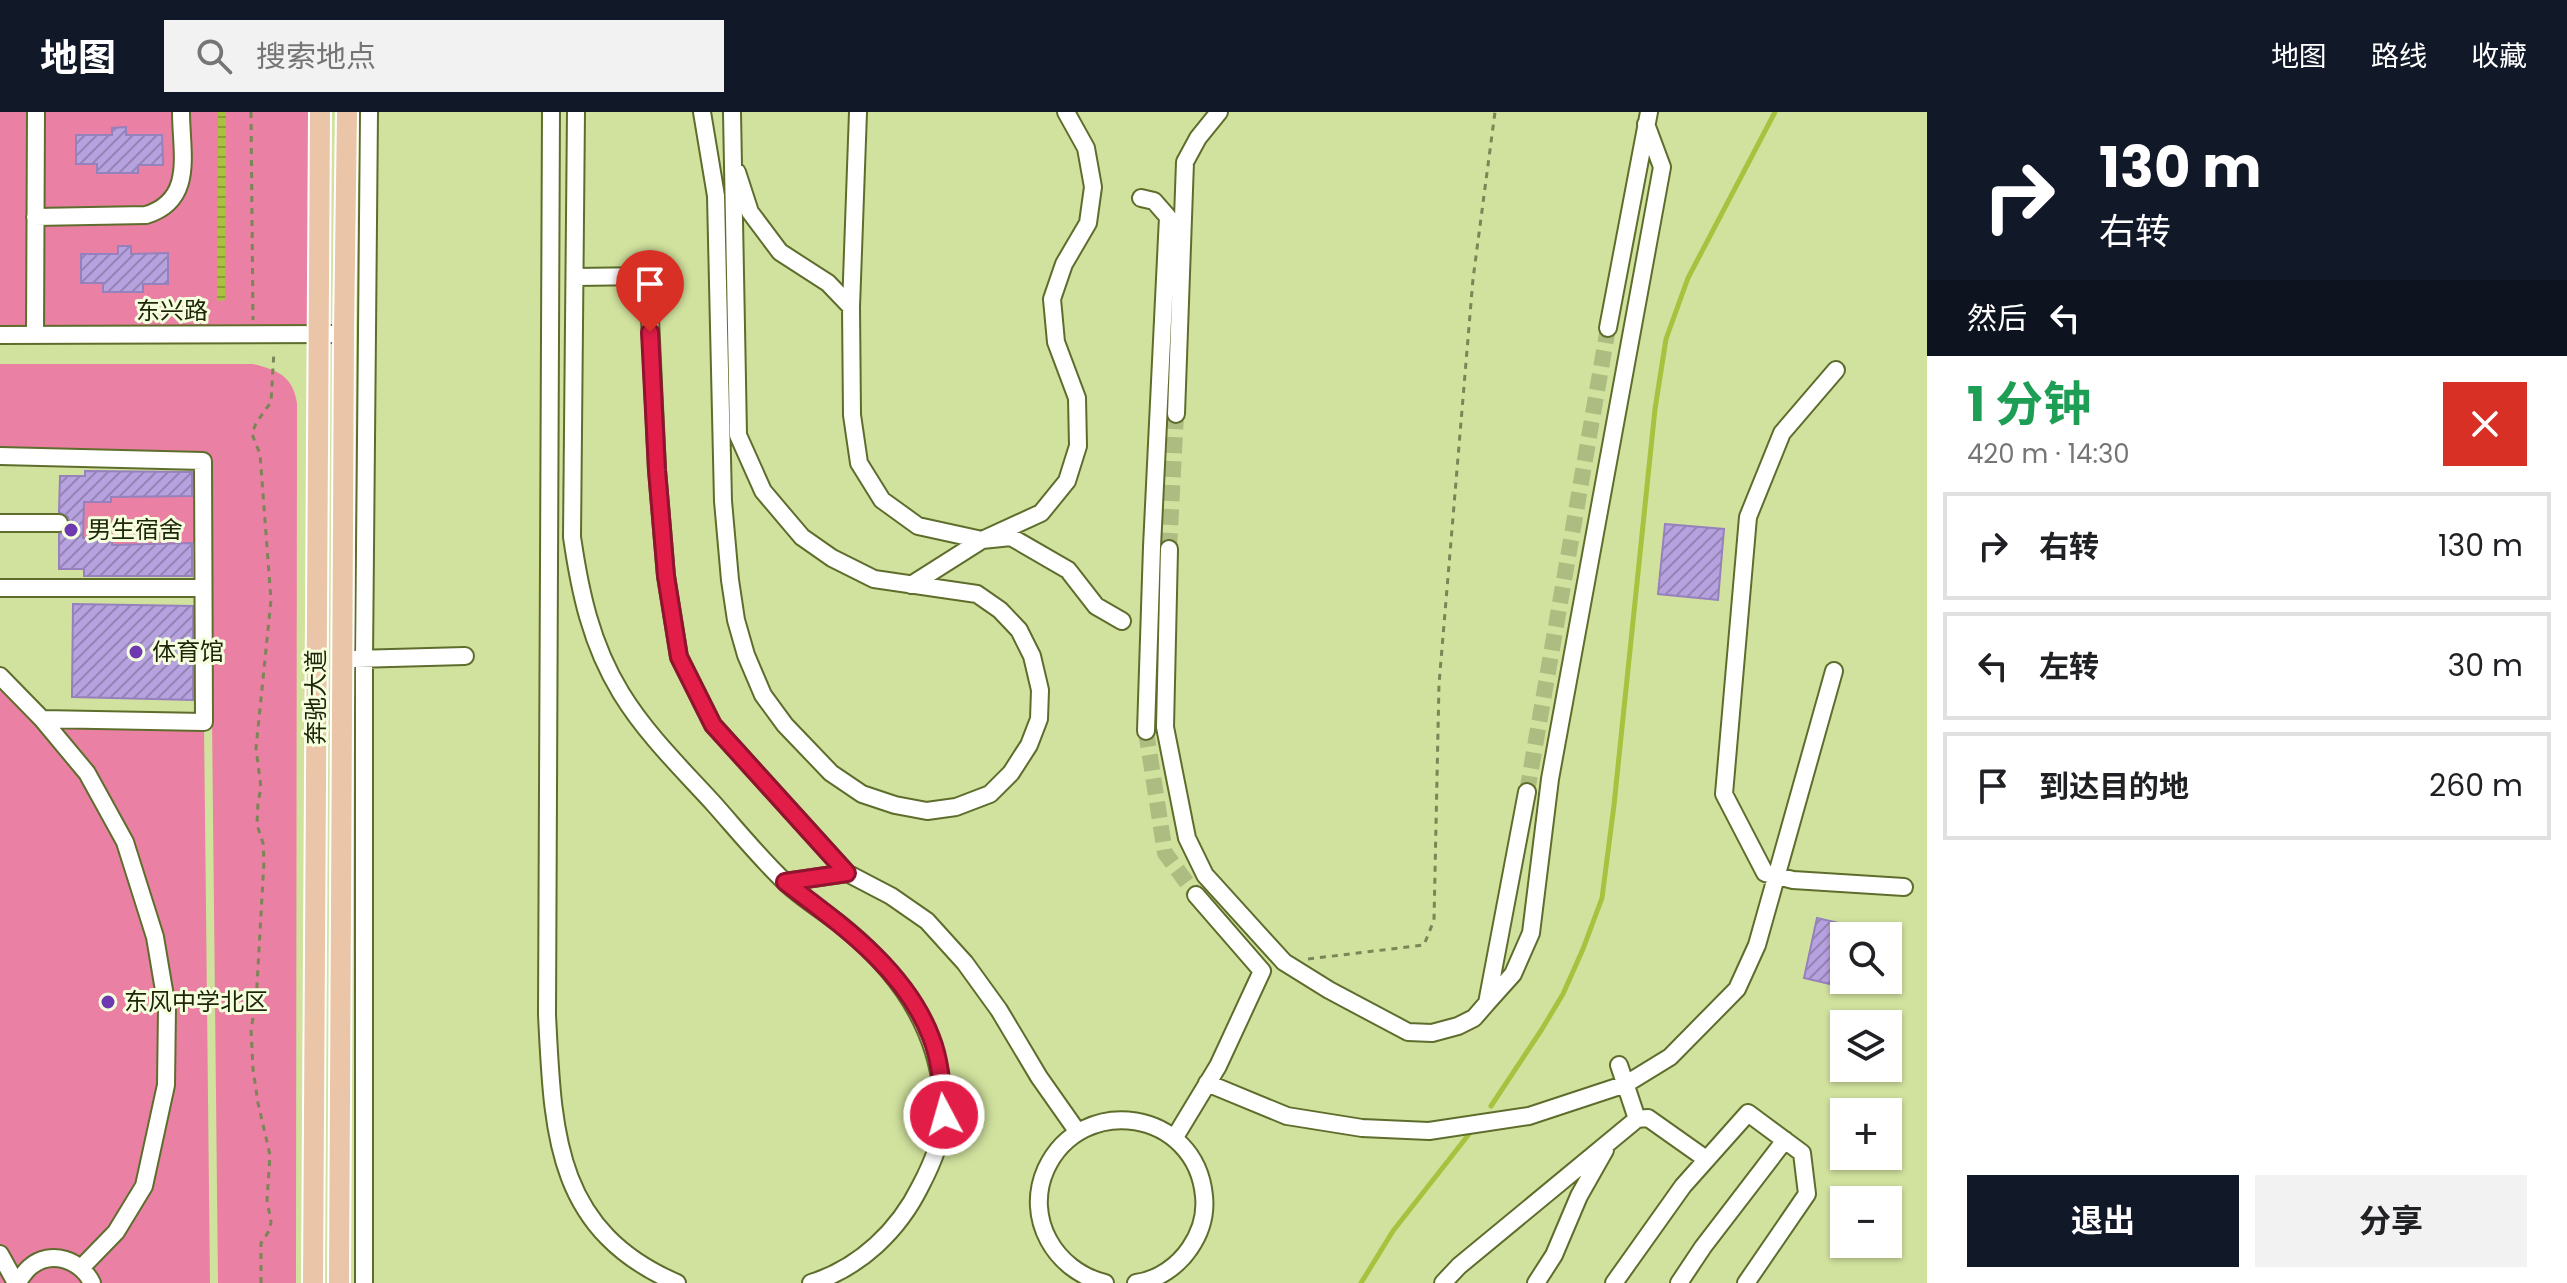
<!DOCTYPE html>
<html lang="zh">
<meta charset="utf-8">
<style>
body{margin:0;font-family:Poppins,"Noto Sans SC",sans-serif;background:#f2f2f2;color:#202124;height:100vh;display:flex;flex-direction:column;font-size:30px;white-space:nowrap}
*{box-sizing:border-box;margin:0}
p{font-size:26px;color:#757577}
.icon{flex:none;width:44px;height:44px;fill:none;stroke:currentColor;stroke-width:2;stroke-linecap:round;stroke-linejoin:round}
.map{position:relative;flex:1;overflow:hidden}
.sheet{display:flex;flex-direction:column;background:#fff;width:640px}
.sheet>*{flex:none}
.hud{background:#111827;color:#fff;overflow:hidden}
.tools{position:absolute;left:1830px;top:810px;display:grid;gap:16px}
.tools a{display:grid;place-items:center;width:72px;height:72px;border-radius:0px;background:#fff;box-shadow:0 2px 6px #0004;font-size:40px}
.pin{position:absolute;display:grid;place-items:center;width:68px;height:68px;color:#fff;margin:-82px -34px;border-radius:50% 50% 50% 0;rotate:-45deg;box-shadow:0 0 8px #0007}
.pin .icon{rotate:45deg}
.me{position:absolute;width:88px;margin:-44px;rotate:354deg;stroke-linejoin:round;filter:drop-shadow(0 0 6px #0008)}
.turn{display:flex;align-items:center;gap:28px;height:168px;padding:0 40px;font-size:36px}
.turn .icon{width:104px;height:104px;stroke-width:2.5}
.turn b{display:block;font-size:56px;line-height:68px}
.then{display:flex;align-items:center;height:76px;padding:0 40px;background:#0003;gap:16px;font-size:30px}
.round{display:grid;place-items:center;flex:none;width:84px;height:84px;border-radius:0px;background:#f2f2f2}
.head{display:flex;align-items:center;justify-content:space-between;height:136px;padding:0 40px}
h1{font-size:48px;font-weight:700;line-height:60px;color:#1e9e55}
.action{display:flex;gap:16px;margin-top:auto;padding:16px 40px}
.action a{flex:1;height:92px;border-radius:0px;background:#111827;color:#fff;font-size:32px;font-weight:700;line-height:92px;text-align:center}
.action a+a{background:#f2f2f2;color:#202124}
ul{padding:0;list-style:none}
li{display:flex;align-items:center;gap:24px;height:108px;margin:0 16px 12px;padding:0 24px;border:4px solid #e0e0e0;border-radius:0px}
li div{flex:1}
li b{display:block;font-size:30px}
li em{font-style:normal}
header{display:flex;align-items:center;gap:48px;box-sizing:border-box;height:112px;padding:0 40px;background:#111827;color:#fff}
header strong{font-size:38px}
nav{display:flex;gap:44px;margin-inline-start:auto;font-size:28px}
.search{width:560px;height:72px;background:#f2f2f2;display:flex;align-items:center;gap:20px;box-sizing:border-box;padding:0 28px;border-radius:0px;color:#757577;font-size:30px}
main{display:flex;flex:1;min-height:0}
.map>svg:first-child{display:block}
.grass{fill:#ea80a3}
.water{fill:url(#water-rules)}
.lines{fill:none;stroke-linecap:round;stroke-linejoin:round}
.stream{stroke:#a8c23f;stroke-width:5}
.building{fill:url(#building-hatch);stroke:#9681bd;stroke-width:2}
.minor-tunnel{stroke:#adbc80;stroke-width:16;stroke-dasharray:16 8;stroke-linecap:butt}
.minor-casing{stroke:#5e6d2c;stroke-width:20}
.major-casing{stroke:#fff;stroke-width:24}
.path{stroke:#7b8656;stroke-width:3;stroke-dasharray:6 6;stroke-linecap:butt}
.minor{stroke:#fff;stroke-width:16}
.major{stroke:#ebc5a7;stroke-width:20}
.route-casing{stroke:#92132f;stroke-width:20}
.route{stroke:#e11d48;stroke-width:14}
.poi-dot{fill:#6e39b0;stroke:#f5ffdd;stroke-width:3}
.labels{text-anchor:middle;stroke-width:6;stroke-linejoin:round;paint-order:stroke}
.street-label{font-size:24px;fill:#1f250a;stroke:#f5ffdd}
.poi-label{font-size:24px;fill:#1f250a;stroke:#f5ffdd;text-anchor:start}
</style>
<header>
<strong>地图</strong>
<div class="search"><svg class="icon" aria-label="search" viewBox="0 0 24 24"><circle cx="10" cy="10" r="6"/><path d="M15 15l6 6"/></svg>搜索地点</div>
<nav><a>地图</a><a>路线</a><a>收藏</a></nav>
</header>
<main>
<div class="map">
<svg width="1927" height="1171" viewBox="0 0 1927 1171">
<defs>
<pattern id="water-rules" width="6" height="5" patternUnits="userSpaceOnUse" patternTransform="scale(2)"><rect width="6" height="5" fill="#a8c23f"/><path d="M0 2.5h6" fill="none" stroke="#889d33"/></pattern>
<pattern id="building-hatch" width="6" height="6" patternUnits="userSpaceOnUse" patternTransform="scale(2)"><rect width="6" height="6" fill="#b7a2e0"/><path d="M-1 1l2-2M0 6l6-6M5 7l2-2" fill="none" stroke="#9484b4"/></pattern>
</defs>
<rect width="100%" height="100%" fill="#d1e29e"/>
<path class="grass" d="M0,0H320L318,222L0,223Z
M0,252H253C277,258 293,264 297,291L296,1171H218L212,608L204,611L210,1171H0V564L42,607L203,610L202,349L0,344Z
M198,384L199,431L112,433V426H83L84,390H111V385Z"/>
<path class="water" d="M218,0H226L225,188L217,189Z"/>
<g class="lines">
<path class="stream" d="M1491,994L1542,917L1563,882L1583,837L1602,786L1614,693L1655,297L1666,227L1688,166L1775,0
M1361,1171L1393,1119L1473,1017"/>
</g>
<path class="building" d="M126,15V23H162L163,53H138V61H97V52H76V23H112V16Z
M118,134H131V142L168,141V172H143V180H103V171H81V142H118Z
M85,359L192,360V384L111,385V390H84L83,426H112V433L192,431V464H84V457H59V422L65,420L70,412L68,405L59,400L60,364H85Z
M1665,412L1724,417L1718,488L1658,482Z
M73,492L193,494V588L72,585Z
M1817,806L1843,812L1830,872L1804,866Z"/>
<g class="lines">
<path class="minor-tunnel" d="M1169,437L1176,302
M1146,619L1165,741L1196,783
M1527,680L1608,216"/>
<defs>
<path id="minor" d="M551,0L547,903C553,1020 554,1118 677,1171
M576,0L572,425C580,480 591,532 621,581C646,622 682,657 714,692C737,718 759,745 784,769C802,787 826,800 846,817C898,860 935,912 942,980C943,987 945,996 944,1004C942,1028 932,1052 921,1073C899,1118 860,1156 811,1171
M702,0L716,84L723,389L730,468L736,508L746,543L763,583L785,613L831,661L862,682L895,693L927,699L956,695L990,682L1011,661L1029,633L1039,607L1040,578L1032,544L1019,518L1000,498L977,482L874,467L832,446L802,425L763,379L738,323L732,0
M858,0L851,195L852,303L859,351L882,388L918,414L982,428L1041,401L1067,369L1078,334L1077,286L1056,230L1052,187L1064,152L1088,111L1093,75L1086,36L1066,0
M737,60L750,100L780,140L828,171L851,195
M1141,86L1154,89L1168,105L1152,435L1146,619
M35,105L146,103C195,88 181,41 181,0
M575,165L648,164L657,358L666,464L679,545L713,613L847,761
M1608,216L1649,0
M0,223L344,222
M35,223L36,0
M1836,258L1782,321L1748,405L1724,682L1765,761L1793,768L1904,775
M1176,302L1185,50L1198,26L1219,0
M0,344L203,349L204,610L42,607
M0,411H59
M1169,437L1165,615L1187,726L1205,763L1284,850L1329,878L1408,920L1432,921L1458,914L1474,906L1487,891L1527,680
M911,473L982,428L1011,425L1068,458L1096,494L1122,509
M0,476H203
M355,547L465,544
M0,564L42,607L87,661L125,730L155,825L167,896L166,973L144,1074L116,1120L81,1156
M785,770L847,761L891,784L927,809L965,851L999,898L1039,965L1077,1019
M1487,891L1513,862L1531,821L1550,667L1662,55L1646,12
M1619,953L1637,1007
M1207,971L1287,1004L1362,1016L1429,1019L1529,1004L1626,972L1670,945L1737,877L1757,833L1834,559
M1175,1025L1218,954L1262,859L1196,783
M0,1142L16,1171
M17,1171C21,1166 25,1159 30,1155C51,1137 81,1148 92,1171
M364,1171V547L369,0
M1105,1171C1055,1159 1024,1106 1046,1057C1082,980 1196,998 1204,1084C1206,1103 1201,1120 1190,1136C1178,1154 1158,1168 1136,1171
M1443,1171L1459,1154L1637,1007L1648,1006L1706,1047
M1536,1171L1554,1143L1579,1084L1605,1038
M1614,1171L1683,1074L1748,1001L1802,1041L1807,1082L1746,1171
M1679,1171L1703,1135L1785,1028"/>
<path id="major" d="M313,1171L320,0
M339,1171L344,222L347,0"/>
</defs>
<use href="#minor" class="minor-casing"/>
<use href="#major" class="major-casing"/>
<path class="path" d="M251,0L253,208
M1308,847L1424,833L1434,808L1439,572L1473,167L1495,0
M261,1171V1131L269,1119L271,1110L267,1088L270,1043L258,991L253,957L251,917L256,891L264,749L263,731L257,713L258,690L261,676L256,636L271,488L260,342L252,322L256,311L271,290L274,239"/>
<use href="#minor" class="minor"/>
<use href="#major" class="major"/>
</g>
<g class="lines">
<defs>
<path id="route" d="M650,220L657,358L666,464L679,545L713,613L847,761L785,770C840,812 905,857 931,925C941,950 942,977 944,1003"/>
</defs>
<use href="#route" class="route-casing"/>
<use href="#route" class="route"/>
</g>
<g class="poi-dot">
<circle cx="71" cy="418" r="8"/>
<circle cx="136" cy="540" r="8"/>
<circle cx="108" cy="890" r="8"/>
</g>
<g class="labels">
<g class="street-label">
<text x="172" y="207">东兴路</text>
<text transform="translate(316 585) rotate(-90)" y="8">奔驰大道</text>
</g>
<g class="poi-label">
<text x="87" y="426">男生宿舍</text>
<text x="152" y="548">体育馆</text>
<text x="124" y="898">东风中学北区</text>
</g>
</g>
</svg>
<div class="tools">
<a><svg class="icon" aria-label="search" viewBox="0 0 24 24"><circle cx="10" cy="10" r="6"/><path d="M15 15l6 6"/></svg></a>
<a><svg class="icon" aria-label="layers" viewBox="0 0 24 24"><path d="M12 4l9 5-9 5-9-5zM3 14l9 5 9-5"/></svg></a>
<a>+</a>
<a>−</a>
</div>
<div class="pin" style="left:650px;top:220px;background:#d93025"><svg class="icon" aria-label="arrive" viewBox="0 0 24 24"><path d="M6 21V4h12l-3 4 3 4H6"/></svg></div>
<svg class="me" style="left:944px;top:1003px" viewBox="-20 -20 40 40"><circle r="17" fill="#e11d48" stroke="#fff" stroke-width="3"/><path d="M0-11L8 9 0 5-8 9z" fill="#fff"/></svg>
</div>
<section class="sheet">
<div class="hud">
<div class="turn"><svg class="icon" aria-label="right" viewBox="0 0 24 24"><path d="M7 20v-9h11M14 6l5 5-5 5"/></svg><div><b>130 m</b>右转</div></div>
<div class="then">然后<svg class="icon" aria-label="left" viewBox="0 0 24 24"><path d="M17 20v-9H6M10 6l-5 5 5 5"/></svg></div>
</div>
<div class="head"><div><h1>1 分钟</h1><p>420 m · 14:30</p></div><a class="round" style="background:#d93025;color:#fff"><svg class="icon" aria-label="close" viewBox="0 0 24 24"><path d="M6 6l12 12M18 6L6 18"/></svg></a></div>
<ul>
<li><svg class="icon" aria-label="right" viewBox="0 0 24 24"><path d="M7 20v-9h11M14 6l5 5-5 5"/></svg><div><b>右转</b></div><em>130 m</em></li>
<li><svg class="icon" aria-label="left" viewBox="0 0 24 24"><path d="M17 20v-9H6M10 6l-5 5 5 5"/></svg><div><b>左转</b></div><em>30 m</em></li>
<li><svg class="icon" aria-label="arrive" viewBox="0 0 24 24"><path d="M6 21V4h12l-3 4 3 4H6"/></svg><div><b>到达目的地</b></div><em>260 m</em></li>
</ul>
<div class="action"><a>退出</a><a>分享</a></div>
</section>
</main>
